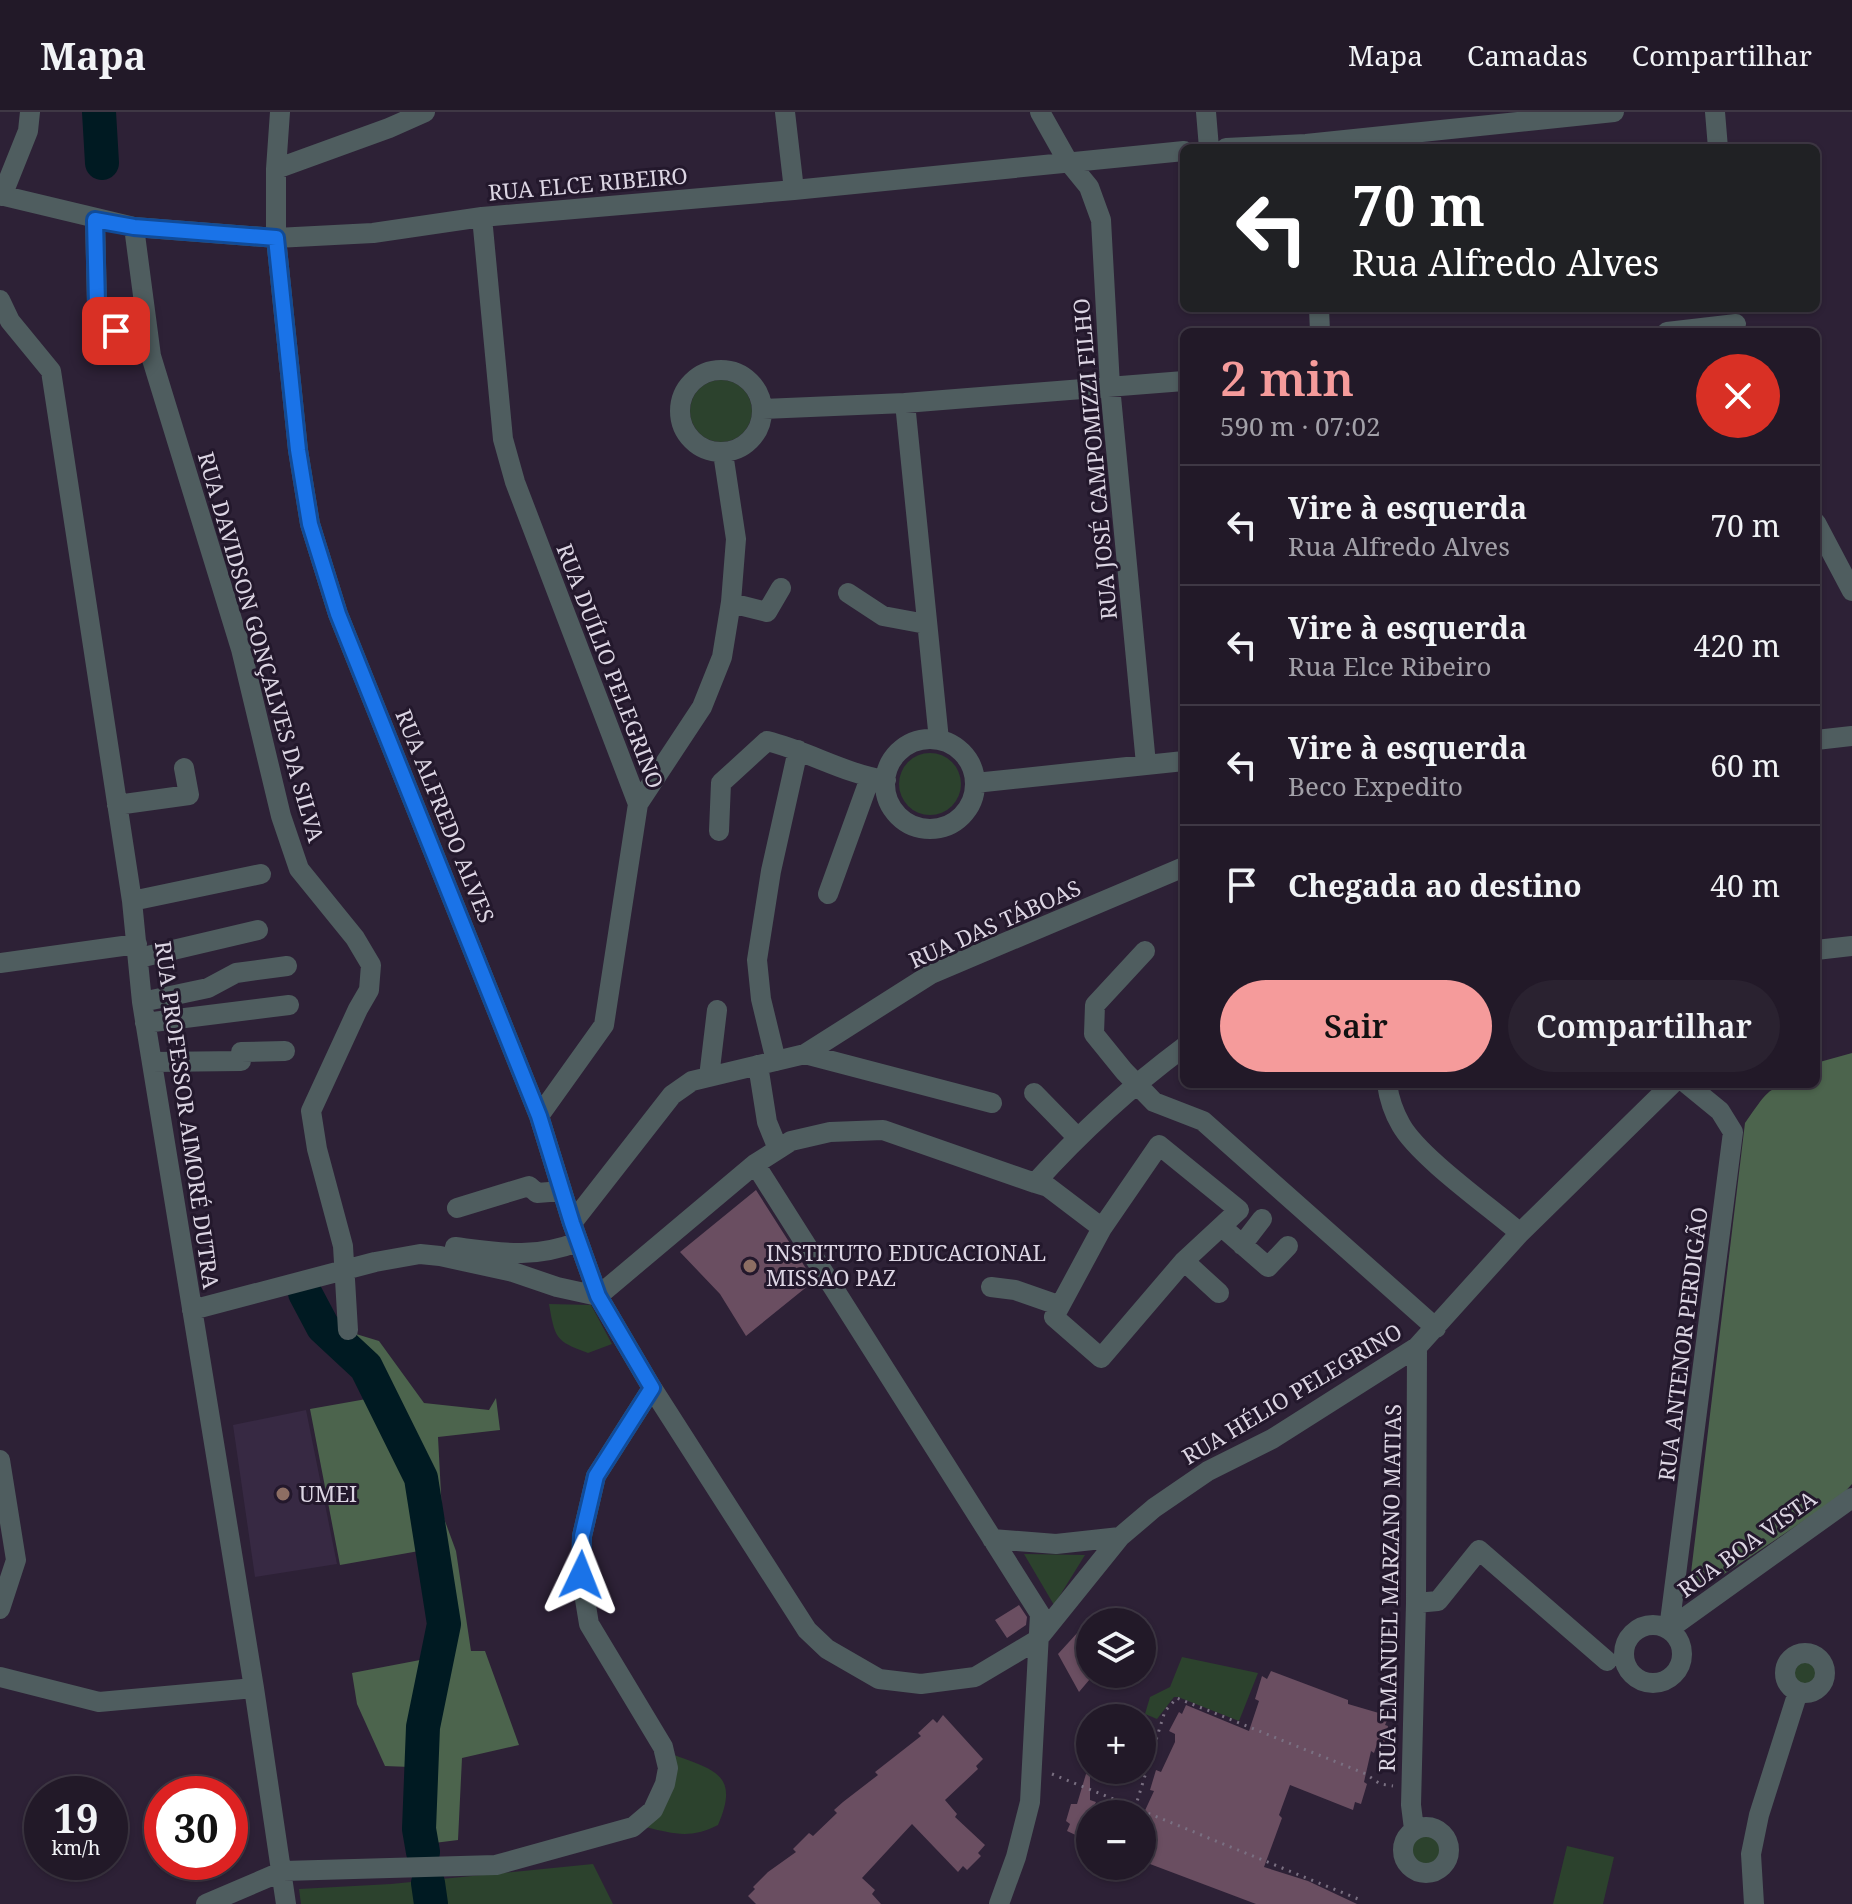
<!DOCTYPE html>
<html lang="pt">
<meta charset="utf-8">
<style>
body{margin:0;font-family:"Noto Serif",serif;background:#2a2230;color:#f1f3f6;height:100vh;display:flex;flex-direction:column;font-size:30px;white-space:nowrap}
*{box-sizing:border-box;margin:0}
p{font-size:26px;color:#a2a0a8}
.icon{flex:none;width:44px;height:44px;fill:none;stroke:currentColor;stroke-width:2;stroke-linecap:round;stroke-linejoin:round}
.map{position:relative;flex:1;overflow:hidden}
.panel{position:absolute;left:1180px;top:216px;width:640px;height:760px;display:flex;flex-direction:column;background:#221928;border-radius:12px;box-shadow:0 2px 6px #0004,0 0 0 2px #3f3845}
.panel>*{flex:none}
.hud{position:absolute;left:1180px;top:32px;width:640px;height:168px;border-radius:12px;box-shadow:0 2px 6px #0004,0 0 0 2px #3f3845;background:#202124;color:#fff;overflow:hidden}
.buttons{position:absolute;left:1076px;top:1496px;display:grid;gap:16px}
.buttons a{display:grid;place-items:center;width:80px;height:80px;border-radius:50%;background:#221928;box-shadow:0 2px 6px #0004,0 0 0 2px #3f3845;font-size:40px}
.speed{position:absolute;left:24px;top:1664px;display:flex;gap:16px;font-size:40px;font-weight:700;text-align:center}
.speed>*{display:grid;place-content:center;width:104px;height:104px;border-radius:50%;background:#221928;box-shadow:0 2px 6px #0004,0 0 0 2px #3f3845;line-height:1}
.speed small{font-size:20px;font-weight:400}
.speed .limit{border:12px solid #d22;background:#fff;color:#111}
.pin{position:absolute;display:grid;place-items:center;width:68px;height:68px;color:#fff;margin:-34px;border-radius:16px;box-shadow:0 4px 12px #0006}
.me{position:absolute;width:88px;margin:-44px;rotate:2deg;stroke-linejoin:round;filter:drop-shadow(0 0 6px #0008)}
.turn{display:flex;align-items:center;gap:28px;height:168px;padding:0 40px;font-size:36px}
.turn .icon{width:104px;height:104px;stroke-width:2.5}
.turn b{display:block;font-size:56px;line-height:68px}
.round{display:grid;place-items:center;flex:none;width:84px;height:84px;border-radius:42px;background:#2a2230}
.headline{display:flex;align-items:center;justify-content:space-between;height:136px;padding:0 40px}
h1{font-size:48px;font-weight:600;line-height:60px;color:#f59b9b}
.primary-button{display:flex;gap:16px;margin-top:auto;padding:16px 40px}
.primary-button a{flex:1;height:92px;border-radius:48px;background:#f59b9b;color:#111;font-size:32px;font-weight:600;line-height:92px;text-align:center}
.primary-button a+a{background:#2a2230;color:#f1f3f6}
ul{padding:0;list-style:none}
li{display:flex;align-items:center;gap:24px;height:120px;padding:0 40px;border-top:2px solid #3f3845}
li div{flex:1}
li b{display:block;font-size:30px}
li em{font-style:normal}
header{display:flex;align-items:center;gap:48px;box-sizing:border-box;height:112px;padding:0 40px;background:#221928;border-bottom:2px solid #3f3845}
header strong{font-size:38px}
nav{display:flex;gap:44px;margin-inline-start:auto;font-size:28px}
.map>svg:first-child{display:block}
.built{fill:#372943}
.green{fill:#2c422d}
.forest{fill:#4c644d}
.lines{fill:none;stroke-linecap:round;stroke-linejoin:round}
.river{stroke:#001a22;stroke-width:34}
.building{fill:#6a4e61}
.path{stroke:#7a7082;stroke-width:3;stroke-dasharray:2 6;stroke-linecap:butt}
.minor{stroke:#4f5d5f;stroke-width:20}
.route-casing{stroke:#114b97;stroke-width:20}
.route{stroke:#1a73e8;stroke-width:14}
.education-dot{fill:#8d6e63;stroke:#23182c;stroke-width:3}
.labels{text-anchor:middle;stroke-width:6;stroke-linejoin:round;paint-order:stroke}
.street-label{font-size:22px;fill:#dcd5e3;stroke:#23182c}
.poi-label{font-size:22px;fill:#dcd5e3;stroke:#23182c;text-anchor:start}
</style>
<header>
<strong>Mapa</strong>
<nav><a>Mapa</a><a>Camadas</a><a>Compartilhar</a></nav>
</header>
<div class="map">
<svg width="1852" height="1792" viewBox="0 0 1852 1792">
<rect width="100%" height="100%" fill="#2d2136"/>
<path class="built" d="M306,1298L337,1452L255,1465L233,1313Z"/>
<path class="green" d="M690 299a31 31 0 1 1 62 0a31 31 0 1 1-62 0Z
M899 672a31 31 0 1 1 62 0a31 31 0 1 1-62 0Z
M549,1192L591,1193L612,1232L588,1241C555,1229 555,1226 549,1192Z
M1024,1442L1085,1443L1054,1493Z
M1789 1560a16 16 0 1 1 32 0a16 16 0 1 1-32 0Z
M1182,1545L1258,1561L1239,1609L1178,1585H1174L1157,1607L1145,1602L1150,1585L1170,1575Z
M669,1641C712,1658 741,1660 718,1713C690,1727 675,1722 645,1715Z
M1407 1738a18 18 0 1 1 36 0a18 18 0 1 1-36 0Z
M1567,1734L1614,1745L1603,1792H1553Z
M593,1752L613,1792H301L299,1777L391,1772Z"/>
<path class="forest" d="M1852,941V1372L1841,1384L1688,1486L1745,1011C1772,973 1769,972 1816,972V951Z
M333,1215L379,1229L424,1291L489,1298L496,1286L500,1318L438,1325L442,1401L456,1439L471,1539H485L519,1633L462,1646L458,1728L418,1733L410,1655L385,1654L357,1592L352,1561L441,1544L427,1442L419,1439L340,1453L310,1297L372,1286L340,1244Z"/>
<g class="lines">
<path class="river" d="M99,0L102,51
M305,1181L323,1215L366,1255L421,1366L444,1512L423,1615L419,1717L423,1740
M428,1771L431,1792"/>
</g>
<path class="building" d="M756,1078L814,1169L746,1224L720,1182L680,1140Z
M1019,1493L1027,1505L1026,1513L1007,1526L995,1508Z
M1079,1519L1090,1530V1567L1079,1580L1058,1542Z
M1271,1559L1348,1588V1592L1389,1604L1385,1613L1388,1614L1384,1635L1377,1632L1374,1641L1371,1639L1364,1670L1367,1672L1361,1692L1355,1690L1353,1698L1290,1673L1279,1703L1282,1706L1264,1755L1308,1769L1357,1792H1256L1142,1749V1705L1154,1679L1150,1678L1156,1658L1161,1660L1175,1630V1622L1169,1619L1179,1600L1182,1602L1186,1593L1249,1619L1259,1589L1255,1587L1262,1564L1267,1567Z
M943,1603L983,1647L976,1654L978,1657L945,1688L957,1702L955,1705L985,1733L978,1741L981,1744L967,1758L963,1754L958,1760L912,1712L862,1766L875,1778L872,1782L881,1792H756L748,1784L755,1777L753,1775L768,1760L796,1740L793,1737L809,1721L813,1724L837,1701L834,1698L843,1690L878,1663L875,1660L921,1624L918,1621L933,1607L937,1611Z
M1086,1662L1090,1663V1688L1096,1690L1090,1702V1724L1084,1722L1082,1726L1067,1719L1070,1712L1066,1709L1071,1692H1077Z"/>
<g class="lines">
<path class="path" d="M1052,1662L1363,1789
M1135,1696L1165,1599L1177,1586L1366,1662L1380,1672L1393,1674"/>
<path class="minor" d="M280,0L276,57V126L298,338L310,412L338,502L539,1004L572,1111L598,1184L652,1276L807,1518L827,1537L879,1567L921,1572L975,1565L1037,1528L1120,1425L1154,1396L1208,1359L1272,1327L1417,1235L1520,1121L1672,972
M785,0L794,78
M1040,0L1067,48L1089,75L1101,108L1110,274L1146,652
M1206,0L1209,36
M1715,0L1718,36
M1226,36L1306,32L1614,0
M276,57L389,16L425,0
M0,83L134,115L276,126L373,121L482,105L794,78L1184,39
M2,84L28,19L30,0
M482,105L503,327L515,370L638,692L604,913L539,1004
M95,108L97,192L116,219
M134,115L151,244L241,537L281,704L299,757L355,826L371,853L369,878L358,897L311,999L317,1037L343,1134L348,1218
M0,188L10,209L51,259L132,789L142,890L254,1576L286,1792
M1319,196L1320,220
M1667,220L1736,212
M680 299a41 41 0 1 1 82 0a41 41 0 1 1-82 0Z
M905,291L939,628
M763,297L905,291L1184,269
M1816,411L1852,479
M848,481L883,504L926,512
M731,491L767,500L781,476
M885 672a45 45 0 1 1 90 0a45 45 0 1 1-90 0Z
M1816,628L1852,624
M975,671L1184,649
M638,692L702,595L722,545L731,490L736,427L723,341
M117,693L189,683L184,656
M719,719L721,671L767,629C808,639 845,662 886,668
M828,782L870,666
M132,789L261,762
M1816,838L1852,834
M1145,839L1095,893L1094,922L1124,959L1154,990L1203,1009L1436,1216
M139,846L258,818
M0,851L137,832
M142,890L208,876L236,861L287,854
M145,911L289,893
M805,942L992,991
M776,949L761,887L757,848L771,759L798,638
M152,950L241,949V940L285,939
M758,953L767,1010L778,1037
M709,965L717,898
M1387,972C1389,986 1394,1001 1401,1013C1419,1045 1490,1095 1520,1121
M1034,981L1077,1025
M1159,1033L1239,1098L1184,1149L1101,1246L1054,1205L1102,1116Z
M755,1052L1040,1502L1030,1690L1016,1745L999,1792
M1035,1071C1081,1020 1129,976 1184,935
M457,1096L529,1074L537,1081L562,1079
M572,1111L672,983L692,969L805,942L931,862L1184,755
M1222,1115L1268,1155L1288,1134
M1242,1133L1262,1107
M455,1135C502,1141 533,1147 578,1130
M1184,1149L1219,1181
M991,1175L1015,1178L1058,1193
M192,1198L375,1150L420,1142L440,1144L513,1160L557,1175L598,1184L755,1052L791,1029L830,1020L883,1018L1035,1071L1048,1075L1102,1116
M0,1348L16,1448L0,1497
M992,1427L1056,1432L1120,1425
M1416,1491L1438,1489L1479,1438L1607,1549
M1624 1542a29 29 0 1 1 58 0a29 29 0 1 1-58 0Z
M1669,1517L1733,1020L1720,999L1687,972
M1669,1517L1852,1386
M1785 1561a20 20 0 1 1 40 0a20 20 0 1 1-40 0Z
M0,1565L99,1590L254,1576
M1403 1738a23 23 0 1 1 46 0a23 23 0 1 1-46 0Z
M1414,1717L1411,1693L1416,1491L1417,1235
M206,1792L283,1759L496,1753L633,1715L653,1698L665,1672L668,1656L663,1635L589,1512L581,1463L582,1424L596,1364L652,1276
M1754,1792L1751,1742L1759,1703L1798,1580"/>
</g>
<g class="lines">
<defs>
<path id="route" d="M116,219L97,192L95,108L134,115L276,126L298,338L310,412L338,502L539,1004L572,1111L598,1184L652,1276L596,1364L582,1424L581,1463"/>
</defs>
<use href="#route" class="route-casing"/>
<use href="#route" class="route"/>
</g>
<g class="education-dot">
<circle cx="750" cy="1154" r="8"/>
<circle cx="283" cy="1382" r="8"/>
</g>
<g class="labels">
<g class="street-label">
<text transform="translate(588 72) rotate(-5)" y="8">RUA ELCE RIBEIRO</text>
<text transform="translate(1095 347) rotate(-95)" y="8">RUA JOSÉ CAMPOMIZZI FILHO</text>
<text transform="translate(261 535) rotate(74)" y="8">RUA DAVIDSON GONÇALVES DA SILVA</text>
<text transform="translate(610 554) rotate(69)" y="8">RUA DUÍLIO PELEGRINO</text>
<text transform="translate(445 704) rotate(68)" y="8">RUA ALFREDO ALVES</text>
<text transform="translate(995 812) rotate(-24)" y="8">RUA DAS TÁBOAS</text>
<text transform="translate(187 1003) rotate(82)" y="8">RUA PROFESSOR AIMORÉ DUTRA</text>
<text transform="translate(1683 1232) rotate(-83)" y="8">RUA ANTENOR PERDIGÃO</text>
<text transform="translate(1292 1282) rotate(-31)" y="8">RUA HÉLIO PELEGRINO</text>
<text transform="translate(1747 1432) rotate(-36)" y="8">RUA BOA VISTA</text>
<text transform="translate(1390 1476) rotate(-89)" y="8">RUA EMANUEL MARZANO MATIAS</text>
</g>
<g class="poi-label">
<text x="766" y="1149">INSTITUTO EDUCACIONAL<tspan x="766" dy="25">MISSAO PAZ</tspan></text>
<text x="299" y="1390">UMEI</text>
</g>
</g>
</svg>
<div class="buttons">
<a><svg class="icon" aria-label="layers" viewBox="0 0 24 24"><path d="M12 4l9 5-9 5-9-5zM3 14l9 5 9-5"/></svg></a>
<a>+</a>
<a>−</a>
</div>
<div class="speed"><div>19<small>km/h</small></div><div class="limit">30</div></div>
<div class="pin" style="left:116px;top:219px;background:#d93025"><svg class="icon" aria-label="arrive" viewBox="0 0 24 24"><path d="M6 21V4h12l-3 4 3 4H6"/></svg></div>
<svg class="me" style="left:581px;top:1463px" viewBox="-20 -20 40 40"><path d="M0-17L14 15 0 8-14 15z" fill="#1a73e8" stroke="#fff" stroke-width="4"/></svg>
<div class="hud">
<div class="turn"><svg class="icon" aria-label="left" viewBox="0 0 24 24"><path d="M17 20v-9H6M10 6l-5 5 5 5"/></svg><div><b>70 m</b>Rua Alfredo Alves</div></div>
</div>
<section class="panel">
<div class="headline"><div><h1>2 min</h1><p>590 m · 07:02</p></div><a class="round" style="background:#d93025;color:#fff"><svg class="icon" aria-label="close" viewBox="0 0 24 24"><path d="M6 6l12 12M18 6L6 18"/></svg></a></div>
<ul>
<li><svg class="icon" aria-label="left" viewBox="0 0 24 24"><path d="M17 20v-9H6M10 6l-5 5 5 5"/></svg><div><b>Vire à esquerda</b><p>Rua Alfredo Alves</p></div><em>70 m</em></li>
<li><svg class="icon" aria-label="left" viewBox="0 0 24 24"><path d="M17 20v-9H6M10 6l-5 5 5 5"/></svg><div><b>Vire à esquerda</b><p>Rua Elce Ribeiro</p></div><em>420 m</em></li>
<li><svg class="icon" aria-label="left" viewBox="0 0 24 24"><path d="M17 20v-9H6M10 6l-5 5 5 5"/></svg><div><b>Vire à esquerda</b><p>Beco Expedito</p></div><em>60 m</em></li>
<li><svg class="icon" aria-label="arrive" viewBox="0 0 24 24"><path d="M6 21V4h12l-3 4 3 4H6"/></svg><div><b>Chegada ao destino</b></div><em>40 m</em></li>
</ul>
<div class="primary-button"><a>Sair</a><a>Compartilhar</a></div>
</section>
</div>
